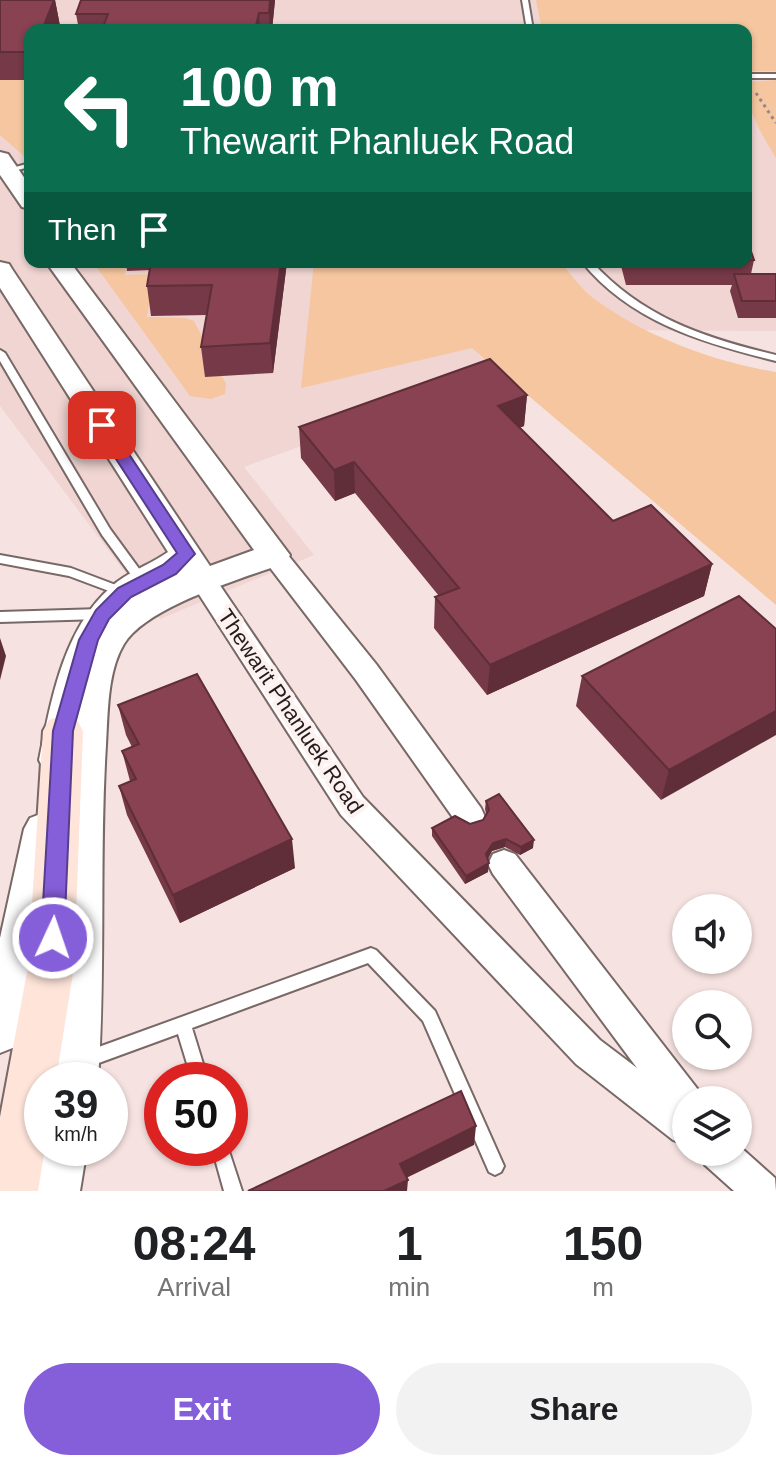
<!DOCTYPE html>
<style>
body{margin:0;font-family:Arial,sans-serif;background:#f2f2f2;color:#202124;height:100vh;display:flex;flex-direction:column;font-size:30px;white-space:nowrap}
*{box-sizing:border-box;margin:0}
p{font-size:26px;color:#757577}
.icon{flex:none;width:44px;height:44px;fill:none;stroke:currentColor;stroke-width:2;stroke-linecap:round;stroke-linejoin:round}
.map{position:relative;height:1191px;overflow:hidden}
.details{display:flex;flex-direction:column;background:#fff;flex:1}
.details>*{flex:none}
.hud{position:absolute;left:24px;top:24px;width:728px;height:244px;border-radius:16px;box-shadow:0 2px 6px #0004;background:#0b6e4f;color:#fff;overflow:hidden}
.fabs{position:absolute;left:672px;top:894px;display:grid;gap:16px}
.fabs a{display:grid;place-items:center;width:80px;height:80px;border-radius:50%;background:#fff;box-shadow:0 2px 6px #0004;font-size:40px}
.speed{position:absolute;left:24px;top:1062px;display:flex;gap:16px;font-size:40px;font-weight:700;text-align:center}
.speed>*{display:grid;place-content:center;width:104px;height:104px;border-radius:50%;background:#fff;box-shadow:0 2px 6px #0004;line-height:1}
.speed small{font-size:20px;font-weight:400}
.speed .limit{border:12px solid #d22;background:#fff;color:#111}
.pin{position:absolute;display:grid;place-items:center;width:68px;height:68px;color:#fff;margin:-34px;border-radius:16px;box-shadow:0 4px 12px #0006}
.me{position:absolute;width:88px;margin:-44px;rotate:3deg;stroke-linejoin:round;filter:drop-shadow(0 0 6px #0008)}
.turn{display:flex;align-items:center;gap:28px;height:168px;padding:0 24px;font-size:36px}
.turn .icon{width:104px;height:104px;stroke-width:2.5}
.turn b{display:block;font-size:56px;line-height:68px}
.then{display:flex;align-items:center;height:76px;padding:0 24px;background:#0003;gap:16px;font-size:30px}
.eta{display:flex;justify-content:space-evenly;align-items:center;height:136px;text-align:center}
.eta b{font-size:48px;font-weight:700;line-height:56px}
.primary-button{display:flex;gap:16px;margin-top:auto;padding:16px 24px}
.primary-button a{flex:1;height:92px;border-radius:48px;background:#855ed9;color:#fff;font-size:32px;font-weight:700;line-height:92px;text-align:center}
.primary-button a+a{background:#f2f2f2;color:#202124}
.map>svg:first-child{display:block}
.built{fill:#f0d5d2;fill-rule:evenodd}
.green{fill:#f5c69f}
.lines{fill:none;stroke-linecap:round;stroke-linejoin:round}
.service-casing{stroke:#786866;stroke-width:4}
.minor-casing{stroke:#786866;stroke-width:4}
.tertiary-casing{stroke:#786866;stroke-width:4}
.secondary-casing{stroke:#786866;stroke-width:4}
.path{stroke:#948785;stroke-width:3;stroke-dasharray:3 4;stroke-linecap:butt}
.service{fill:#fff;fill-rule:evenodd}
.minor{fill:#fff;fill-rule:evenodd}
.tertiary{fill:#fff;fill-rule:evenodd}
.secondary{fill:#fee4d9;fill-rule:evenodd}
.wall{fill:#753947}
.shaded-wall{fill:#5f2e39}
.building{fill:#884252;stroke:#5f2e39;stroke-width:2}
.route{fill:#855ed9;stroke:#563d8d;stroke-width:2}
.labels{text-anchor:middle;stroke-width:8;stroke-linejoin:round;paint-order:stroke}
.street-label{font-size:22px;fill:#221c1b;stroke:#fef2f1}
</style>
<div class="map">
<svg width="776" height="1191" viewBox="0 0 776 1191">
<rect width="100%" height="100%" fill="#f6e3e1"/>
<path class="built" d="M0,0H776V331L619,330L244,467L314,555L160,619L0,406ZM30,30H746V262H30Z"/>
<path class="green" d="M536,0H776V71H746V30H542Z
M0,24H76L74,30H30V146L26,158L0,135Z
M776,80V158C762,135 746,109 746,82Z
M93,262H127L125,275L154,274L147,317L185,318L194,321L226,384L225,394L211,399L190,396Z
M314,262H560C571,274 581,289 593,298C644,336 714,362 776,372V605L472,348L301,388Z"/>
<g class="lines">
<defs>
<path id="service" d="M522,0H528L533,30H527Z
M746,74H776V78H746Z
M30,163V167L9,172L5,170Z
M582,262H592C643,318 705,338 776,355V361C703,343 631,322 582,262Z
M0,350L5,353L110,529L148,581L150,584L148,587H140L102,535L0,361Z
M0,555L71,568L129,590L131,593L125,597L69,576L0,563Z
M101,609L105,611L107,614L105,617L101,619L0,622V612Z
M371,948L376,950L435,1011L504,1166L501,1172L495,1175L489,1172L423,1021L368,963L192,1028L208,1080H192L178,1034L85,1068L79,1066L77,1060L79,1054L85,1052Z
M212,1148H228L242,1191H224Z"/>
<path id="minor" d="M274,546L283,549L376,664L481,808L485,817L481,826L470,830L459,826L356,680L265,561L261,555L265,549Z
M204,573L213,575L363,797L600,1040L637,1068L493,874L488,864L493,854L504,850L515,854L699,1091L702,1100H686V1145L673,1140L576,1064L341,815L191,582L195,575Z
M738,1145L775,1178L776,1191H734L705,1165L700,1152H738Z"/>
<path id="tertiary" d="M0,152L8,154L30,186V209L22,207L0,175Z
M0,262L9,264L12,269L210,566L254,550L46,262H70L290,555L285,563C244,578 147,606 124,644C107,672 108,714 106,745C99,857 106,969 98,1080H54L68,771L57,775L44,770L39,760C51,701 63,629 111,587C127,572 150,565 168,552L0,288Z
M43,813L56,818L62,829L21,1033L15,1047L0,1053V938L24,829L30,818Z
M42,1147L87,1148L80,1191H34Z"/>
<path id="secondary" d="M63,715L77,720L83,731L74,967L56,1080H42V1148H45L38,1191H0V1117L28,967L43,731L49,720Z"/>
</defs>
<use href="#service" class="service-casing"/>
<use href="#minor" class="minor-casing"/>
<use href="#tertiary" class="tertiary-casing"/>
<use href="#secondary" class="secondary-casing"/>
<path class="path" d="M756,93L776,123"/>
<use href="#service" class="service"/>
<use href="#minor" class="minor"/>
<use href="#tertiary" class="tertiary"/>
<use href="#secondary" class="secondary"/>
</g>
<path class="wall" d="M0,0H55L60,26L58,30H30V80H0Z
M81,0H275L272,30H79L76,14Z
M746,237L754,260L751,274H776V318H738L730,291L732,285H626L620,262H746Z
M126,262H287L273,373L205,377L201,347L207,315L151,316L147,286L150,270L127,271Z
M527,395L524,426L519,428L613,521L712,564L704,596L487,695L434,628L435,597L439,596L355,493L335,501L301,458L299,427Z
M739,596L661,800L576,706L582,676Z
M118,705L295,868L180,923L127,815L119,786L130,781L122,751L132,747L126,735Z
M486,801L533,848L520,855L505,847L492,851L488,859V872L465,884L432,836V828L470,824L483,820L486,814L485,809Z"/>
<path class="shaded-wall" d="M55,0L60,26L58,30H42Z
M270,0H275L272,30H270L269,13Z
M259,13L260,30H255Z
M281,262H287L273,373L270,343Z
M527,395L524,426L495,437L498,406Z
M354,462L355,493L335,501L334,470Z
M712,564L704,596L487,695L490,665Z
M0,638L6,656L0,680Z
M776,711V735L661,800L669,770Z
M292,839L295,868L180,923L173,895Z
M506,839L505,847L492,851L485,863L486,854L493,843Z
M534,840L533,848L520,855L521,847Z
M489,863L488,872L465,884L466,876Z
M476,1126L474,1145L400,1181V1164Z
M408,1180L407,1191H384Z"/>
<path class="building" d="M0,0H54L42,30H30V52H0Z
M81,0H270L269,13H259L255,30H102L108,14H76Z
M746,237L754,260H746Z
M151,262H281L270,343L201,347L212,285L147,286Z
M734,274H776V301H742Z
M490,359L527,395L498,406L613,521L651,505L712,564L490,665L435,597L459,588L354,462L334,470L299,427Z
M739,596L776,629V711L669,770L582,676Z
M197,674L292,839L173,895L119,786L136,779L122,751L139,744L118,705Z
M499,794L534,840L521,847L506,839L493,843L486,854L489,863L466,876L432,828L455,816L470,824L483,820L489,810L486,801Z
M461,1091L476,1126L400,1164L408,1180L384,1191H248Z"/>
<path class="route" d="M102,420L107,421L195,554L176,574L131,597L109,619L98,640L73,731L64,938L61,945L53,948L45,945L41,938L53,731L79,640L96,610L118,588L163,565L177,553L94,425Z"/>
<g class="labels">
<g class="street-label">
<text transform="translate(291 711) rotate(56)" y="8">Thewarit Phanluek Road</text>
</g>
</g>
</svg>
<div class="fabs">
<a><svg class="icon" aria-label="sound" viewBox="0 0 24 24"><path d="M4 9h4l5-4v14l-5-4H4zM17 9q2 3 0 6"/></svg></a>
<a><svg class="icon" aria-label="search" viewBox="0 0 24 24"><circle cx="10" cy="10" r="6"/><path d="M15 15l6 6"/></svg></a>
<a><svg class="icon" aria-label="layers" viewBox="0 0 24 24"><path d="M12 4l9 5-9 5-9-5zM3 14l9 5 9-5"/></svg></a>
</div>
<div class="speed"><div>39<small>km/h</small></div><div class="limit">50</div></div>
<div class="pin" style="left:102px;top:425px;background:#d93025"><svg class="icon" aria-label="arrive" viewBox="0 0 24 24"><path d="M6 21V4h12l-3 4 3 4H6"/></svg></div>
<svg class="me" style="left:53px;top:938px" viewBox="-20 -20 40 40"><circle r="17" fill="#855ed9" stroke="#fff" stroke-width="3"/><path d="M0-11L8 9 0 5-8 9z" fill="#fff"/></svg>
<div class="hud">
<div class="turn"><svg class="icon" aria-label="left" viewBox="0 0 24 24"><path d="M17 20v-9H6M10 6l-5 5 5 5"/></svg><div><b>100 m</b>Thewarit Phanluek Road</div></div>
<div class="then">Then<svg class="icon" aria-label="arrive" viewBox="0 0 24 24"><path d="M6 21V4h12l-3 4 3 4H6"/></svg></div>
</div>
</div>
<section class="details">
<div class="eta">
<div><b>08:24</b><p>Arrival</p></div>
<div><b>1</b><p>min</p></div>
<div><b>150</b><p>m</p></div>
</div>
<div class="primary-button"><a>Exit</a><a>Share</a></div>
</section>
